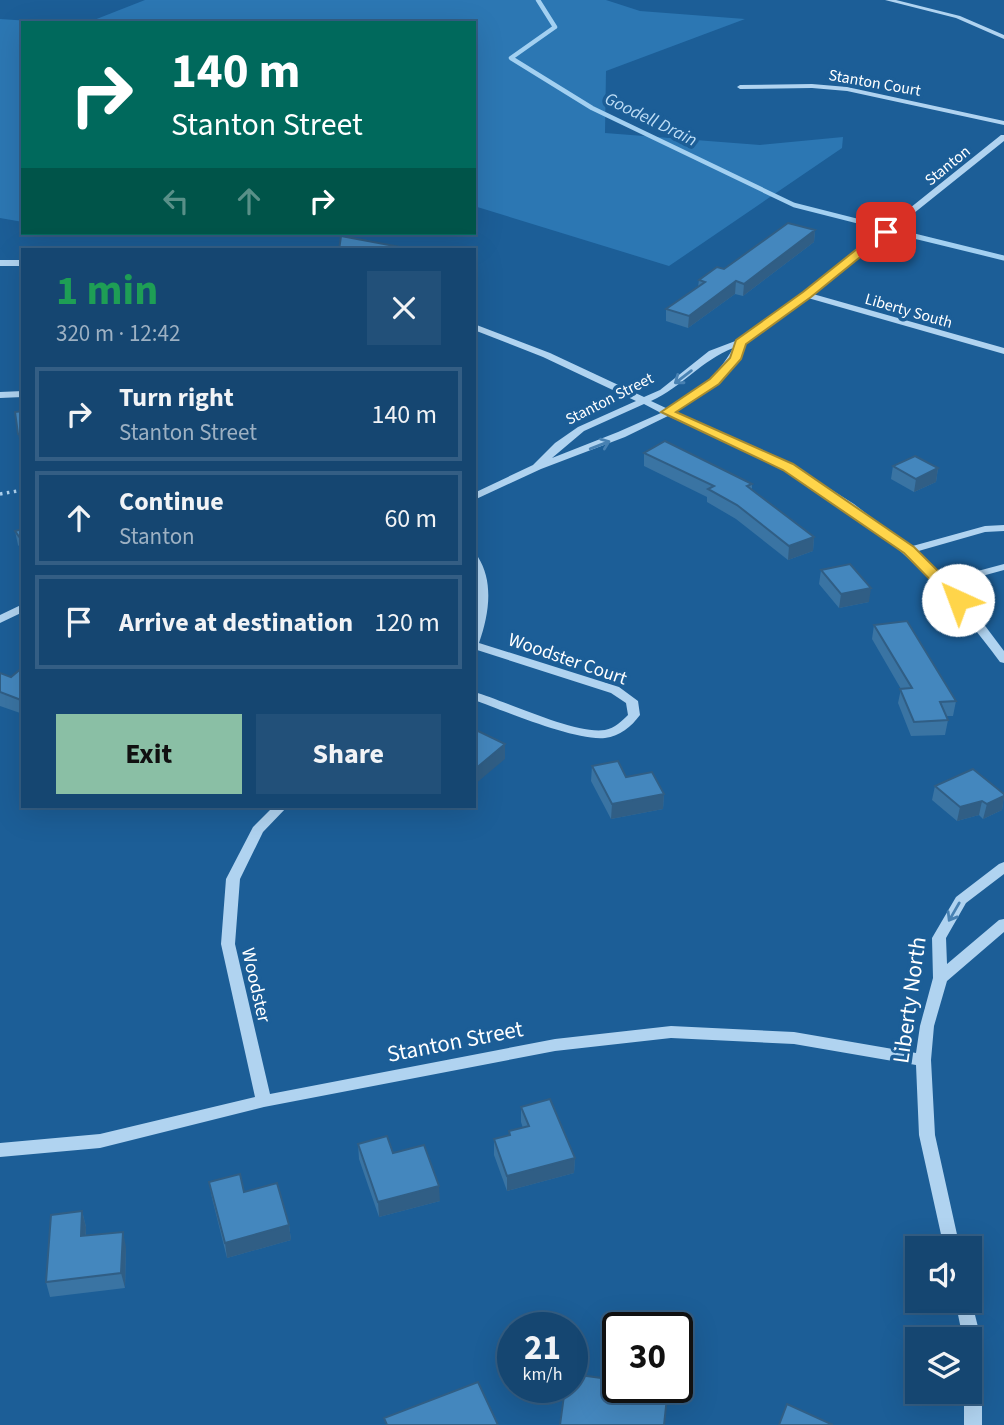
<!DOCTYPE html>
<meta charset="utf-8">
<style>
body{margin:0;font-family:"Source Sans 3",sans-serif;background:#225079;color:#f1f3f6;height:100vh;display:flex;flex-direction:column;font-size:26px;white-space:nowrap}
*{box-sizing:border-box;margin:0}
p{font-size:23px;color:#9db1c3}
.icon{flex:none;width:38px;height:38px;fill:none;stroke:currentColor;stroke-width:2;stroke-linecap:round;stroke-linejoin:round}
.map{position:relative;flex:1;overflow:hidden}
.panel{position:absolute;left:21px;top:248px;width:455px;height:560px;display:flex;flex-direction:column;background:#154671;border-radius:0px;box-shadow:0 7px 28px #0002,0 0 0 2px #345e84}
.panel>*{flex:none}
.hud{position:absolute;left:21px;top:21px;width:455px;height:214px;border-radius:0px;box-shadow:0 7px 28px #0002,0 0 0 2px #345e84;background:#00695c;color:#fff;overflow:hidden}
.tools{position:absolute;left:905px;top:1236px;display:grid;gap:14px}
.tools a{display:grid;place-items:center;width:77px;height:77px;border-radius:0px;background:#154671;box-shadow:0 7px 28px #0002,0 0 0 2px #345e84;font-size:35px}
.speed{position:absolute;left:497px;top:1312px;display:flex;gap:14px;font-size:35px;font-weight:700;text-align:center}
.speed>*{display:grid;place-content:center;width:91px;height:91px;border-radius:50%;background:#154671;box-shadow:0 7px 28px #0002,0 0 0 2px #345e84;line-height:1}
.speed small{font-size:18px;font-weight:400}
.speed .limit{border:4px solid #111;border-radius:10px;background:#fff;color:#111}
.pin{position:absolute;display:grid;place-items:center;width:60px;height:60px;color:#fff;margin:-30px;border-radius:14px;box-shadow:0 4px 10px #0006}
.me{position:absolute;width:77px;margin:-38px;rotate:317deg;stroke-linejoin:round;filter:drop-shadow(0 0 5px #0008)}
.turn{display:flex;align-items:center;gap:24px;height:147px;padding:0 35px;font-size:32px}
.turn .icon{width:91px;height:91px;stroke-width:2.5}
.turn b{display:block;font-size:49px;line-height:60px}
.lanes{display:flex;align-items:center;height:66px;padding:0 35px;background:#0003;justify-content:center;gap:35px;direction:ltr}
.lanes .off{opacity:.35}
.round{display:grid;place-items:center;flex:none;width:74px;height:74px;border-radius:0px;background:#225079}
.summary{display:flex;align-items:center;justify-content:space-between;height:119px;padding:0 35px}
h1{font-size:42px;font-weight:700;line-height:52px;color:#1e9e55}
.action{display:flex;gap:14px;margin-top:auto;padding:14px 35px}
.action a{flex:1;height:80px;border-radius:0px;background:#8abfa5;color:#111;font-size:28px;font-weight:700;line-height:80px;text-align:center}
.action a+a{background:#225079;color:#f1f3f6}
ul{padding:0;list-style:none}
li{display:flex;align-items:center;gap:21px;height:94px;margin:0 14px 10px;padding:0 21px;border:4px solid #345e84;border-radius:0px}
li div{flex:1}
li b{display:block;font-size:26px}
li em{font-style:normal}
.map>svg:first-child{display:block}
.green{fill:#2c77b3}
.lines{fill:none;stroke-linecap:round;stroke-linejoin:round}
.stream-far1{stroke:#a3d0f1;stroke-width:4.5}
.stream{stroke:#a3d0f1;stroke-width:5}
.path{stroke:#b0d3f0;stroke-width:3.5;stroke-dasharray:2.5 4.5;stroke-linecap:butt}
.minor{fill:#b0d3f0;fill-rule:evenodd}
.wall{fill:#3a74a3}
.shaded-wall{fill:#305e85}
.building{fill:#4487be;stroke:#305e85;stroke-width:2}
.oneway{stroke:#4881b2}
.route{fill:#ffd54a;stroke:#a68a30;stroke-width:2}
.labels{text-anchor:middle;stroke-width:7;stroke-linejoin:round;paint-order:stroke}
.far-street-label{font-size:16px;fill:#fff;stroke:#1c5e97}
.far-water-label{font-size:18px;font-style:italic;fill:#bdddf6;stroke:#1c5e97}
.street-label{font-size:19px;fill:#fff;stroke:#1c5e97}
.near-street-label{font-size:23px;fill:#fff;stroke:#1c5e97}
</style>
<div class="map">
<svg width="1004" height="1425" viewBox="0 0 1004 1425">
<rect width="100%" height="100%" fill="#1c5e97"/>
<path class="green" d="M145,0H606L640,11L745,19L606,71L605,133L760,145L843,137L842,148L669,266L474,206V23H68L94,20Z
M0,19L61,23H23V222L0,218Z"/>
<g class="lines">
<path class="stream-far1" d="M538,0L555,27L511,58L592,108L794,205L865,223"/>
<path class="stream" d="M910,235L1004,258"/>
<path class="path" d="M0,494L23,490"/>
<path class="minor" d="M885,0H896L960,16L1004,35V39L956,18Z
M812,84L847,87L1004,121V125L847,91L812,88L740,89L737,87L740,85Z
M1001,135H1004V141L813,294L1004,348V354L808,298L745,344L732,368L711,388L676,412L792,465L854,504L909,547L985,526L1004,525V531L985,532L915,552L944,580L1004,564V570L949,585L986,627L1004,651V663L1000,662C942,582 868,514 781,467C744,448 706,434 668,416L625,437L541,469L474,500V493L533,465L555,443L578,427L636,401L543,357L474,330V324L550,353L644,397L660,390L709,351L738,340L804,293ZM733,348C718,376 695,394 668,409L651,401C682,387 702,360 733,348ZM644,404L661,413L618,432L552,458L584,431Z
M0,260H23V266H0Z
M23,391V397L0,398V392Z
M474,556L478,557C494,582 489,615 479,643L619,687L638,701L640,715C631,727 620,736 605,738C574,741 505,711 474,700V692C506,701 576,735 605,730C615,728 622,721 628,715L626,703L611,693L474,649V615L477,588Z
M23,604V612L0,623V615Z
M273,807H287L263,832L240,879L235,944L270,1094L555,1039L671,1026L794,1032L916,1053L920,1026L933,978L932,938L956,897L999,864L1004,862V874L966,903L946,938L947,964L999,920L1004,919V932L947,981L934,1026L931,1060L935,1135L960,1248H944L919,1135L916,1065L794,1044L671,1038L555,1051L264,1107L100,1148L0,1157V1143L100,1134L255,1097L221,944L226,879L253,827Z
M970,1295L982,1343V1425H964V1391H970V1339H963L955,1300H970Z"/>
</g>
<path class="wall" d="M815,230L814,242L743,296L735,294L688,328L666,321V309L698,287L699,280Z
M644,453L752,484V490L814,537L813,551L788,560L736,519L707,502V497L644,466Z
M893,466L938,468L936,482L914,492L891,479Z
M23,529V551L18,545L15,531Z
M821,570L869,602L839,608L819,584Z
M874,625L956,701L953,716H946L948,720L945,735L911,736L898,703L901,689L872,639Z
M23,667V714L0,706V673L11,677Z
M592,766L626,777L664,794L663,809L611,819L591,781Z
M935,786L1004,794L1002,810L983,819L979,815L957,821L932,800Z
M521,1107L575,1158L574,1173L507,1191L494,1155V1139L509,1136V1131L523,1128L521,1122Z
M358,1144L440,1201L379,1217L359,1159Z
M209,1182L244,1192L289,1225L291,1240L227,1258L212,1198Z
M82,1211L86,1227V1236L126,1247L125,1288L50,1297L46,1282Z"/>
<path class="shaded-wall" d="M815,230L814,242L743,296L744,284Z
M736,281L735,294L688,328L689,316Z
M18,434H23V447H21Z
M938,468L936,482L914,492L916,479Z
M814,537L813,551L788,560L789,546Z
M871,588L869,602L839,608L841,594Z
M505,744V759L474,785V770Z
M664,794L663,809L611,819L612,804Z
M1004,796L1002,810L983,819L987,804Z
M982,801L979,815L957,821L960,807Z
M575,1158L574,1173L507,1191V1176Z
M439,1186L440,1201L379,1217L378,1202Z
M82,1211L86,1227L85,1251L81,1236Z
M289,1225L291,1240L227,1258L225,1243Z
M123,1232L126,1247L125,1288L121,1273Z"/>
<path class="building" d="M788,223L815,230L744,284L736,281L689,316L666,309L705,282L699,280L717,267L724,269Z
M341,236L416,250H339Z
M23,411V434H18L15,412Z
M665,441L752,484L747,486L814,537L789,546L737,505L708,489L714,486L644,453Z
M915,456L938,468L916,479L893,466Z
M23,529V542L15,531Z
M850,564L871,588L841,594L821,570Z
M907,621L956,701L940,702L948,720L914,722L900,689L912,688L874,625Z
M23,667V698L21,700L0,692V673L11,677Z
M476,730L505,744L474,770V731Z
M618,761L626,777L652,772L664,794L612,804L592,766Z
M973,769L1004,794V796L987,804L982,801L960,807L935,786Z
M550,1099L575,1158L507,1176L494,1139L510,1135L509,1131L529,1126L521,1107Z
M387,1136L393,1153L424,1145L439,1186L378,1202L358,1144Z
M240,1174L244,1192L277,1183L289,1225L225,1243L209,1182Z
M82,1211L81,1236L123,1232L121,1273L46,1282L51,1215Z
M603,1368L618,1370V1388H668L664,1425H560L565,1388H572V1374L602,1378Z
M478,1382L498,1425H387L384,1418Z
M787,1404L833,1425H779Z"/>
<defs><path id="oneway-shaft" d="M-6 0H5M1.5-3L5.5 0L1.5 3" fill="none" stroke-width="1.6" stroke-linecap="round" stroke-linejoin="round" transform="scale(1.75)"/></defs>
<g class="oneway">
<use href="#oneway-shaft" transform="translate(683 377) rotate(143)"/>
<use href="#oneway-shaft" transform="translate(600 445) rotate(-21)"/>
<use href="#oneway-shaft" transform="translate(954 912) rotate(120)"/>
</g>
<path class="route" d="M882,229L891,232L811,297L746,344L741,359L719,384L676,412L793,464L914,547L964,597L966,600L958,605L953,603L904,553L783,470L661,412L710,379L730,358L736,340L803,292Z"/>
<g class="labels">
<g class="far-street-label">
<text transform="translate(875 82) rotate(10)" y="6">Stanton Court</text>
<text transform="translate(947 165) rotate(-39)" y="6">Stanton</text>
<text transform="translate(909 310) rotate(16)" y="6">Liberty South</text>
<text transform="translate(609 398) rotate(-27)" y="6">Stanton Street</text>
</g>
<g class="far-water-label">
<text transform="translate(651 119) rotate(26)" y="6">Goodell Drain</text>
</g>
<g class="street-label">
<text transform="translate(568 658) rotate(19)" y="7">Woodster Court</text>
<text transform="translate(257 985) rotate(77)" y="7">Woodster</text>
</g>
<g class="near-street-label">
<text transform="translate(909 1000) rotate(-82)" y="8">Liberty North</text>
<text transform="translate(455 1041) rotate(-11)" y="8">Stanton Street</text>
</g>
</g>
</svg>
<div class="tools">
<a><svg class="icon" aria-label="sound" viewBox="0 0 24 24"><path d="M4 9h4l5-4v14l-5-4H4zM17 9q2 3 0 6"/></svg></a>
<a><svg class="icon" aria-label="layers" viewBox="0 0 24 24"><path d="M12 4l9 5-9 5-9-5zM3 14l9 5 9-5"/></svg></a>
</div>
<div class="speed"><div>21<small>km/h</small></div><div class="limit">30</div></div>
<div class="pin" style="left:886px;top:232px;background:#d93025"><svg class="icon" aria-label="arrive" viewBox="0 0 24 24"><path d="M6 21V4h12l-3 4 3 4H6"/></svg></div>
<svg class="me" style="left:958px;top:600px" viewBox="-20 -20 40 40"><circle r="19" fill="#fff"/><path d="M0-13L10 11 0 6-10 11z" fill="#ffd54a"/></svg>
<div class="hud">
<div class="turn"><svg class="icon" aria-label="right" viewBox="0 0 24 24"><path d="M7 20v-9h11M14 6l5 5-5 5"/></svg><div><b>140 m</b>Stanton Street</div></div>
<div class="lanes"><svg class="icon off" aria-label="left" viewBox="0 0 24 24"><path d="M17 20v-9H6M10 6l-5 5 5 5"/></svg><svg class="icon off" aria-label="ahead" viewBox="0 0 24 24"><path d="M12 20V5M6 11l6-6 6 6"/></svg><svg class="icon" aria-label="right" viewBox="0 0 24 24"><path d="M7 20v-9h11M14 6l5 5-5 5"/></svg></div>
</div>
<section class="panel">
<div class="summary"><div><h1>1 min</h1><p>320 m · 12:42</p></div><a class="round"><svg class="icon" aria-label="close" viewBox="0 0 24 24"><path d="M6 6l12 12M18 6L6 18"/></svg></a></div>
<ul>
<li><svg class="icon" aria-label="right" viewBox="0 0 24 24"><path d="M7 20v-9h11M14 6l5 5-5 5"/></svg><div><b>Turn right</b><p>Stanton Street</p></div><em>140 m</em></li>
<li><svg class="icon" aria-label="ahead" viewBox="0 0 24 24"><path d="M12 20V5M6 11l6-6 6 6"/></svg><div><b>Continue</b><p>Stanton</p></div><em>60 m</em></li>
<li><svg class="icon" aria-label="arrive" viewBox="0 0 24 24"><path d="M6 21V4h12l-3 4 3 4H6"/></svg><div><b>Arrive at destination</b></div><em>120 m</em></li>
</ul>
<div class="action"><a>Exit</a><a>Share</a></div>
</section>
</div>
